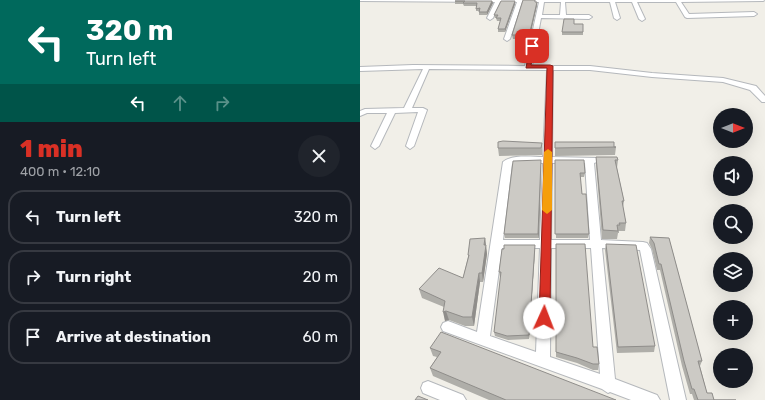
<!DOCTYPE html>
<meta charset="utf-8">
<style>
body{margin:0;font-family:Rubik,sans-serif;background:#20242c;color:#f1f3f6;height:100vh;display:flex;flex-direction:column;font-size:15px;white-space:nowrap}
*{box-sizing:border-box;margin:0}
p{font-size:13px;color:#9ea1a6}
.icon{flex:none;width:22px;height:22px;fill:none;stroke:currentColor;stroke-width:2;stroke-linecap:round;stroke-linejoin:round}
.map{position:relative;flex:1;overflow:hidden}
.side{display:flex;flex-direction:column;background:#171b24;width:360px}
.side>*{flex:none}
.banner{background:#00695c;color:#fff;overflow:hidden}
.needle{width:26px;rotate:90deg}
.fabs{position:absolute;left:353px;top:108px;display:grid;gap:8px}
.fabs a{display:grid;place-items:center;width:40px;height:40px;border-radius:50%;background:#171b24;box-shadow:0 4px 16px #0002;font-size:20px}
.pin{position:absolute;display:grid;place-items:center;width:34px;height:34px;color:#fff;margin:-17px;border-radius:8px;box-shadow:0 2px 6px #0006}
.me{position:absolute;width:44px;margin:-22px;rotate:2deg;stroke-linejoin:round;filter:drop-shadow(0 0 3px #0008)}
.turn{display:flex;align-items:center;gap:14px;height:84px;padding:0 20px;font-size:18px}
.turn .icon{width:52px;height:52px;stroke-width:2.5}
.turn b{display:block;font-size:28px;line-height:34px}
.lanes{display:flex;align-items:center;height:38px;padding:0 20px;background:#0003;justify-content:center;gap:20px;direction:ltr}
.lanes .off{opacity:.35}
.round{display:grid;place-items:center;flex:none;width:42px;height:42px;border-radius:21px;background:#20242c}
.head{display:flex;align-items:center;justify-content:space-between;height:68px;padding:0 20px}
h1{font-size:24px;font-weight:800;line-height:30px;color:#d93025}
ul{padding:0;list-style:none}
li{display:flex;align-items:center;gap:12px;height:54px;margin:0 8px 6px;padding:0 12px;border:2px solid #363941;border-radius:16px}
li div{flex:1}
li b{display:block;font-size:15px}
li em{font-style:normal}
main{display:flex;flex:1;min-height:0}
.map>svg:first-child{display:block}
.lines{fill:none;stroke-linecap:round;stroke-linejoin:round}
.minor-casing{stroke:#b5b8bc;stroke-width:2}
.minor{fill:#fff;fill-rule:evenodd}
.wall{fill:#afaea9}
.shaded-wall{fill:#8f8d8a}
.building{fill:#cccac5;stroke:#8f8d8a}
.route{fill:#d93025;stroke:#8d1f18}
.slow{fill:#f59e0b}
</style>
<main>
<section class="side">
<div class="banner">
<div class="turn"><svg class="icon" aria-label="left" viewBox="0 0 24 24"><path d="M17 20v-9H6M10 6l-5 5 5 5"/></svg><div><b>320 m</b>Turn left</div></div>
<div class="lanes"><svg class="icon" aria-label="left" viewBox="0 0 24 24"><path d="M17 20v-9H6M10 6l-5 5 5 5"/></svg><svg class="icon off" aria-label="ahead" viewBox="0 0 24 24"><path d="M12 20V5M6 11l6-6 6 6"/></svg><svg class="icon off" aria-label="right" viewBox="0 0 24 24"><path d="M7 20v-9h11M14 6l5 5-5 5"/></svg></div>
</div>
<div class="head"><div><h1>1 min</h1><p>400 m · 12:10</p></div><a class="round"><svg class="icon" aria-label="close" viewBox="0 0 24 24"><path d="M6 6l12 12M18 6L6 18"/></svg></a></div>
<ul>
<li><svg class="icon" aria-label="left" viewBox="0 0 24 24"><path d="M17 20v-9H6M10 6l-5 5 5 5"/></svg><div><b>Turn left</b></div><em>320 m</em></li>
<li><svg class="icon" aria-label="right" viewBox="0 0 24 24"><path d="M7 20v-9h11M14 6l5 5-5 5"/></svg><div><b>Turn right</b></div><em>20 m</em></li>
<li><svg class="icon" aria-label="arrive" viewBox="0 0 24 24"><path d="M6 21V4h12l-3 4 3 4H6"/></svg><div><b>Arrive at destination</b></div><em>60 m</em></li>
</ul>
</section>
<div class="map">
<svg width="405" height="400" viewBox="0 0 405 400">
<rect width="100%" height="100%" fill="#f1efe8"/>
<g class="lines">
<defs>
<path id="minor" d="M0,0H405L403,1L321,2L329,14L394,12L397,14L394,16L327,18L325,17L316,2H277L285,19L282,21L279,19L272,2H255L260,18L257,20L254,18L250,2H205L206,15H229L232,17L229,19L181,18L172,66H230L292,73L363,78L396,86L405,96V102H402L390,90L363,82L292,77L230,70H193L192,157L237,158L238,160L237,162L234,163L241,240L283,242L287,243L291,249L326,400H310L280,250L242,248L255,379L297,395L300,400H271L250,392L248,393L242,389L83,331L81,327L83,323L88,321L117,332L143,162C152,154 172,157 183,157L187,70L69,69L52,108H63L67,110L54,146L50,149L46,146L58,112L35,113L19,146L15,149L11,146L27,113H7L0,116V111L5,109L44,108L63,69L0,71V67L53,65L165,66L179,2H162L150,39L147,41L144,39L157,2H140L133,18L130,20L127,18L135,2L0,1ZM184,2H201L200,15H182ZM155,163H183L180,240H143L152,164ZM192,163H225L230,240H191ZM142,248H180L176,352L130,336ZM191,248H231L240,374L190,357Z
M68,381L103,395L106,400H80L63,393L61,388L63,383Z"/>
</defs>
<use href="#minor" class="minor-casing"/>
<use href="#minor" class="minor"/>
</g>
<path class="wall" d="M95,1H132L133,3L127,15H119V11H116V6H104L103,4H95Z
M175,2H177V5L170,36L168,35L167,41H159V39H153L152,35Z
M155,4L145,32H138V29L141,21H137L136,18H135L134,15Z
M214,24H223V35H202V32Z
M195,142L256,147L255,155L195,156Z
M182,143V155L139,156L138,148Z
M236,157L258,160L257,168L264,201L263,207L266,223L265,231H259V233H258L257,239H242L236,164Z
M195,160L225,173L224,177H220L222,194L229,234L228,238H196Z
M181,164L179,238H145L144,234Z
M290,237L309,238L342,361L340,366L347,393L354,400H376H334L332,394H330L322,366L300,270H297L292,249L289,243Z
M125,238L127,254L123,282H120L114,326H105L89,320L85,321L84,307L62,298L59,289L103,278L108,257V255Z
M196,244L233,347L239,364L238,370H233L217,363L196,357Z
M246,244L295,346L294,352L257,353L245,250Z
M175,250L169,339L148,340L135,336L134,332L141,277H140L139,272Z
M70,348L256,400H129L73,376L70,368L77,357L73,356Z"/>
<path class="shaded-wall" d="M132,1L133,3L127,15V12Z
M155,1V4L145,32V29Z
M177,2V5L170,36V32Z
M181,160V164L179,238L178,234Z
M125,238L127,254L123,282L122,273Z
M175,245V250L169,339V335Z
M119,273L120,282L114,326L112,317Z
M86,311L89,320L85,321L83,312Z"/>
<path class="building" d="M163,0H175V2H177L170,32L168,31L167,37H159V35H152Z
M95,1H132L127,12H119L120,8L116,9L117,3H103L105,1Z
M141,1H155L145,29H138L141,18H136L138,15H134Z
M204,19H214V24H223V32H202Z
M143,141L182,143L181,148H138V142Z
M195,142H254V147H256L195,148Z
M236,157H257L258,160H255L264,201H262L266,223H259L260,225H257L258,231L243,230Z
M181,160L178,234H144L153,161Z
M195,160H224L225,173H220L222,194H226L229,234H195Z
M290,237L309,238L342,361H338L347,393H352L354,400H376H338L334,389H332L324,361L301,264H299L294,243Z
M125,238L124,245H126L122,273H119L112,317H103L86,311L83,312L85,301L59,289L79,268L103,278L109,255H108L110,239Z
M196,244H225L233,347H237L239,364H233L217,358L196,352Z
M246,244L276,245L295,346L258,347Z
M144,245H175L169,335L147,336L134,332L141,272H139L142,249H144Z
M81,332L256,400H146L70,368L81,352L70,348Z
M58,396L68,400H55Z"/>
<path class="route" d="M170,45L175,46L171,65H190L193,66L190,318L189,321L184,323L180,321L179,318L187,68H166Z"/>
<path class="slow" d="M188,149L192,152V210L187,214L182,210L184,152Z"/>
</svg>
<div class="fabs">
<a><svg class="needle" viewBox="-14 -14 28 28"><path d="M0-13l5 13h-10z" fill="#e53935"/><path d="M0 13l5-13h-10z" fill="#9ea1a6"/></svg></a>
<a><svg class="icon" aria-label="sound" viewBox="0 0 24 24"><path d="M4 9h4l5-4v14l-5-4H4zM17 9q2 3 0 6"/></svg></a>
<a><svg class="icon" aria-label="search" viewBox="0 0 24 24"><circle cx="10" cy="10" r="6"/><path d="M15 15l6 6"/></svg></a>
<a><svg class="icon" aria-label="layers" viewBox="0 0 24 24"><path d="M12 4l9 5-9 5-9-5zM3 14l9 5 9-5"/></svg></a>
<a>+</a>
<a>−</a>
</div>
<div class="pin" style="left:172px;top:46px;background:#d93025"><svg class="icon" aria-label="arrive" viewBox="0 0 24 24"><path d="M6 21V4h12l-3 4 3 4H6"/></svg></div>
<svg class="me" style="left:184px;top:318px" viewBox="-20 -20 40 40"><circle r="19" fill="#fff"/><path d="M0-13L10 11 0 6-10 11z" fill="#d93025"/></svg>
</div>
</main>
